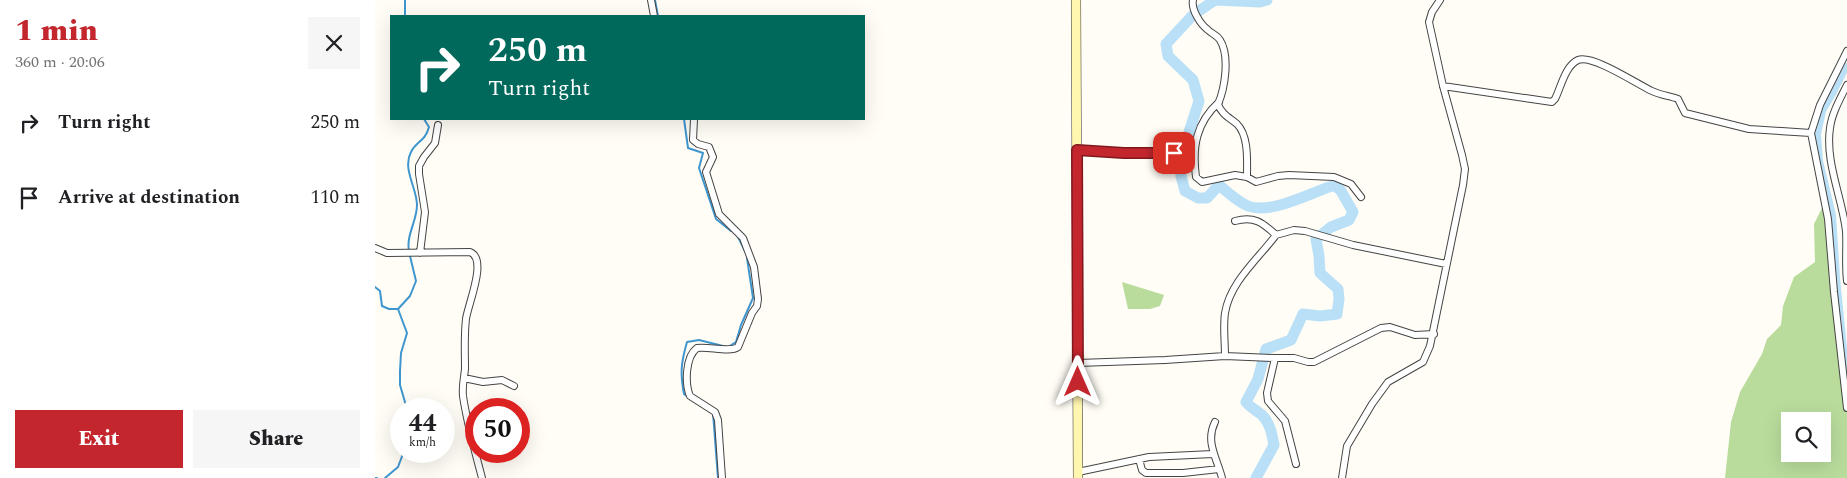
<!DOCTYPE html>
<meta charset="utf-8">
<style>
body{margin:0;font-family:Spectral,serif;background:#f6f6f6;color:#202124;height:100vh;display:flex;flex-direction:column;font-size:19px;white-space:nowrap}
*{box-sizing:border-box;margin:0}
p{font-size:16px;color:#757577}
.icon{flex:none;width:28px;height:28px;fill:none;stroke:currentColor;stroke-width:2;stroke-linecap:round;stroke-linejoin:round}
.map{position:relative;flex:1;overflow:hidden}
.drawer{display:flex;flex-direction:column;background:#fff;width:375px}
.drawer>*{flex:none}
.guide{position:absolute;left:15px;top:15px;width:475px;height:105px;border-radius:0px;box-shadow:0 5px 20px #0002;background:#00695c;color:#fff;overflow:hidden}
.tools{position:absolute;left:1406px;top:412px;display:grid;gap:10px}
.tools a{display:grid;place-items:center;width:50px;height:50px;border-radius:0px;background:#fff;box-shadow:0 5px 20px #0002;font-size:25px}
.speed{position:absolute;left:15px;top:398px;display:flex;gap:10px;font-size:25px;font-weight:700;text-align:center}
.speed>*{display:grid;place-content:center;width:65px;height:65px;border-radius:50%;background:#fff;box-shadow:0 5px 20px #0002;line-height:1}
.speed small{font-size:12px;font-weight:400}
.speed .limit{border:8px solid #d22;background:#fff;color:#111}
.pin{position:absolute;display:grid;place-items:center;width:42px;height:42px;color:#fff;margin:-21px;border-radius:10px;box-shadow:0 2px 8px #0006}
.me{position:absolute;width:55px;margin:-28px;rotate:0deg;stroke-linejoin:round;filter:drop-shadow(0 0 4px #0008)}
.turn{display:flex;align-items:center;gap:18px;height:105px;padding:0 15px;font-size:22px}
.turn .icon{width:65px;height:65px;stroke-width:2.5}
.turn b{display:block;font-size:35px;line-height:42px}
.round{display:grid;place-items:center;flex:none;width:52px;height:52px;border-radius:0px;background:#f6f6f6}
.overview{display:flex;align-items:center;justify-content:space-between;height:85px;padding:0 15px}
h1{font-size:30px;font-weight:800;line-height:38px;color:#c4262e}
.action{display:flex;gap:10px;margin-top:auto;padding:10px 15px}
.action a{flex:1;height:58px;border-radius:0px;background:#c4262e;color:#fff;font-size:20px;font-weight:800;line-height:58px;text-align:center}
.action a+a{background:#f6f6f6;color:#202124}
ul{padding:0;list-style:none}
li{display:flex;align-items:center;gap:15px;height:75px;padding:0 15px}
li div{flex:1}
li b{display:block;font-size:19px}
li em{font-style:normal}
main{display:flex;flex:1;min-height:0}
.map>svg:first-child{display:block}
.forest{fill:#b9dc9c;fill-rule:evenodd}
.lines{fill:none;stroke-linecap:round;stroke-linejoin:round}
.stream{stroke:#3f96cf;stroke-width:2}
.canal{stroke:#b9e0f7;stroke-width:6}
.river{stroke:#b9e0f7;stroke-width:11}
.street-casing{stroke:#444;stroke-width:8}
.secondary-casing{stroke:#333;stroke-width:10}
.street{stroke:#fff;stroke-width:6}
.secondary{stroke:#fff6b0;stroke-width:9}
.route-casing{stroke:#7f191e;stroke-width:12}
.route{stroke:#c4262e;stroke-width:9}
</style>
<main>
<section class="drawer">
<div class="overview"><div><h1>1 min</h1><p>360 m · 20:06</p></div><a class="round"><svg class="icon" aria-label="close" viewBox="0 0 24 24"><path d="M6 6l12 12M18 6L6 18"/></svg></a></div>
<ul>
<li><svg class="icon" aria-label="right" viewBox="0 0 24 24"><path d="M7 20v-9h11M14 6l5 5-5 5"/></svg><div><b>Turn right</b></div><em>250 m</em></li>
<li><svg class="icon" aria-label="arrive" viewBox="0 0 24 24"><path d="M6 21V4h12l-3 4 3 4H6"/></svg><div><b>Arrive at destination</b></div><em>110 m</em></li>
</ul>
<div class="action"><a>Exit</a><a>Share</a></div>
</section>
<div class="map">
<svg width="1472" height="478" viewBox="0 0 1472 478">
<rect width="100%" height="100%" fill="#fffdf5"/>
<path class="forest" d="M1447,208L1455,247L1472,405V478H1350L1356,422L1365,392L1387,354L1392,339L1406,325L1408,306L1419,277L1440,262L1439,224ZM1415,421H1448V454H1415Z
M747,282L789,295L785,306L775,309H753Z"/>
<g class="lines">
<path class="stream" d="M280,0L283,16
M30,16V0
M309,119L313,148L328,153L324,168L341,219L356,231
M363,237L370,251
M34,251C31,235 42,221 42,205C42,188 27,169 36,152C41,141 50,142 54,127L49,119
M0,287L5,291L7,306L14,309H23L35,296L41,281L35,256
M23,309L32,333L26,353L25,371V385L32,409
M353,347L361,342L366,325L378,298L372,258
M313,397L309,394C305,373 306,363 312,342L324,340L348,346
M338,413L343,478
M0,478H2
M10,478L23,467L29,451"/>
<path class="canal" d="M1472,66L1458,94L1448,111L1443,134L1445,161L1458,215L1462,277L1472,379"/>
<path class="river" d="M808,151L824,101L818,80L793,56L791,44L818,15L840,0L885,2L892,0
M807,158L806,176L810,191L823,198H832L844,185C852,192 863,202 873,206C896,215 937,192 960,185L966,191L978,212L974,220L956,227L941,239L944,256L945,273L963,289L964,299L962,314L945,316L928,314L916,340L891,349L883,379L871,402C876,408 881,410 887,415C895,423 897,434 899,445L881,478"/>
<defs>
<path id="street" d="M276,0L279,16
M818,0C816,9 825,24 833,30C837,34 842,35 845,40C855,56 850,88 843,104C846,114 855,118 862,124C874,136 872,161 872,177
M1472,51L1445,105L1436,133L1453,219L1459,292L1472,408
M1472,85C1465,99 1457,113 1455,128C1450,162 1467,197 1471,231C1472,247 1470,264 1472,281
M1068,86L1177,102L1180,99C1186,87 1190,66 1203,60C1217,54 1262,84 1277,91C1285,95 1295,96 1303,99L1310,113L1374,129L1436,133
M844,102C821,123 817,147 821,177L827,182L860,175L872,177L881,182L903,176L914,175L959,177L976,184L986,197
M319,119L318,140L323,144L334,147L338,157L331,172L344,214L368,238L379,267L383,299L382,306L377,313L363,347C355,353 333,346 322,348C310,357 310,384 315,396L340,412L343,420L347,478
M702,150L749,153H799L819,155
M860,221C879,216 887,222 901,235
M0,248L12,253L95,252C113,259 93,304 91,319C89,336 90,353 90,369C89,378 87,387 88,396C92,424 100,451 107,478
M45,253L50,212L44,174V166L49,157L60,143L63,125
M850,356C850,342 848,327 850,313C855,282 883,259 901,235L919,230L930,231L978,245L1071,264
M900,358H919L933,362H939L1006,328L1015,327L1040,335L1059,334
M703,363L790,360L850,356L900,358L892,393L893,401L910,421L921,464
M89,378L108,382L127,380L139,386
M840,422C830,442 842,458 847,478
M764,459L767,470L771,473H808L844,469
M703,472L774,457L838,454
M967,478L972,446L997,404L1013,382L1048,362L1055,346L1088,185L1090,169L1087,155L1068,86L1054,22L1057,12L1065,0"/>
<path id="secondary" d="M701,0L703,478"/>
</defs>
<use href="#street" class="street-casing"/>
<use href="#secondary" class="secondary-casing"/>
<use href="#street" class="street"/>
<use href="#secondary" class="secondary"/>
</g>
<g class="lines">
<defs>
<path id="route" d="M703,382L702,150L749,153H799"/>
</defs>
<use href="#route" class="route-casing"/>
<use href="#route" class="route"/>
</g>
</svg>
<div class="tools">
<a><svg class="icon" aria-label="search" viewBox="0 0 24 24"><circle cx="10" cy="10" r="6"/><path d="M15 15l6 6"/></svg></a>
</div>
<div class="speed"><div>44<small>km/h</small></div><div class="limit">50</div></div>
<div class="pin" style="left:799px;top:153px;background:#d93025"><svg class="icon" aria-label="arrive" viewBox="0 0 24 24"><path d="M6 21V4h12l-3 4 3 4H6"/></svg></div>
<svg class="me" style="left:703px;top:382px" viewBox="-20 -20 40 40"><path d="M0-17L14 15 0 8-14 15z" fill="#c4262e" stroke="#fff" stroke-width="4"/></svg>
<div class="guide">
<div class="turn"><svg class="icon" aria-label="right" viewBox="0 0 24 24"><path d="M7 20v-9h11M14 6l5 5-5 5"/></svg><div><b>250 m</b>Turn right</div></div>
</div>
</div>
</main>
